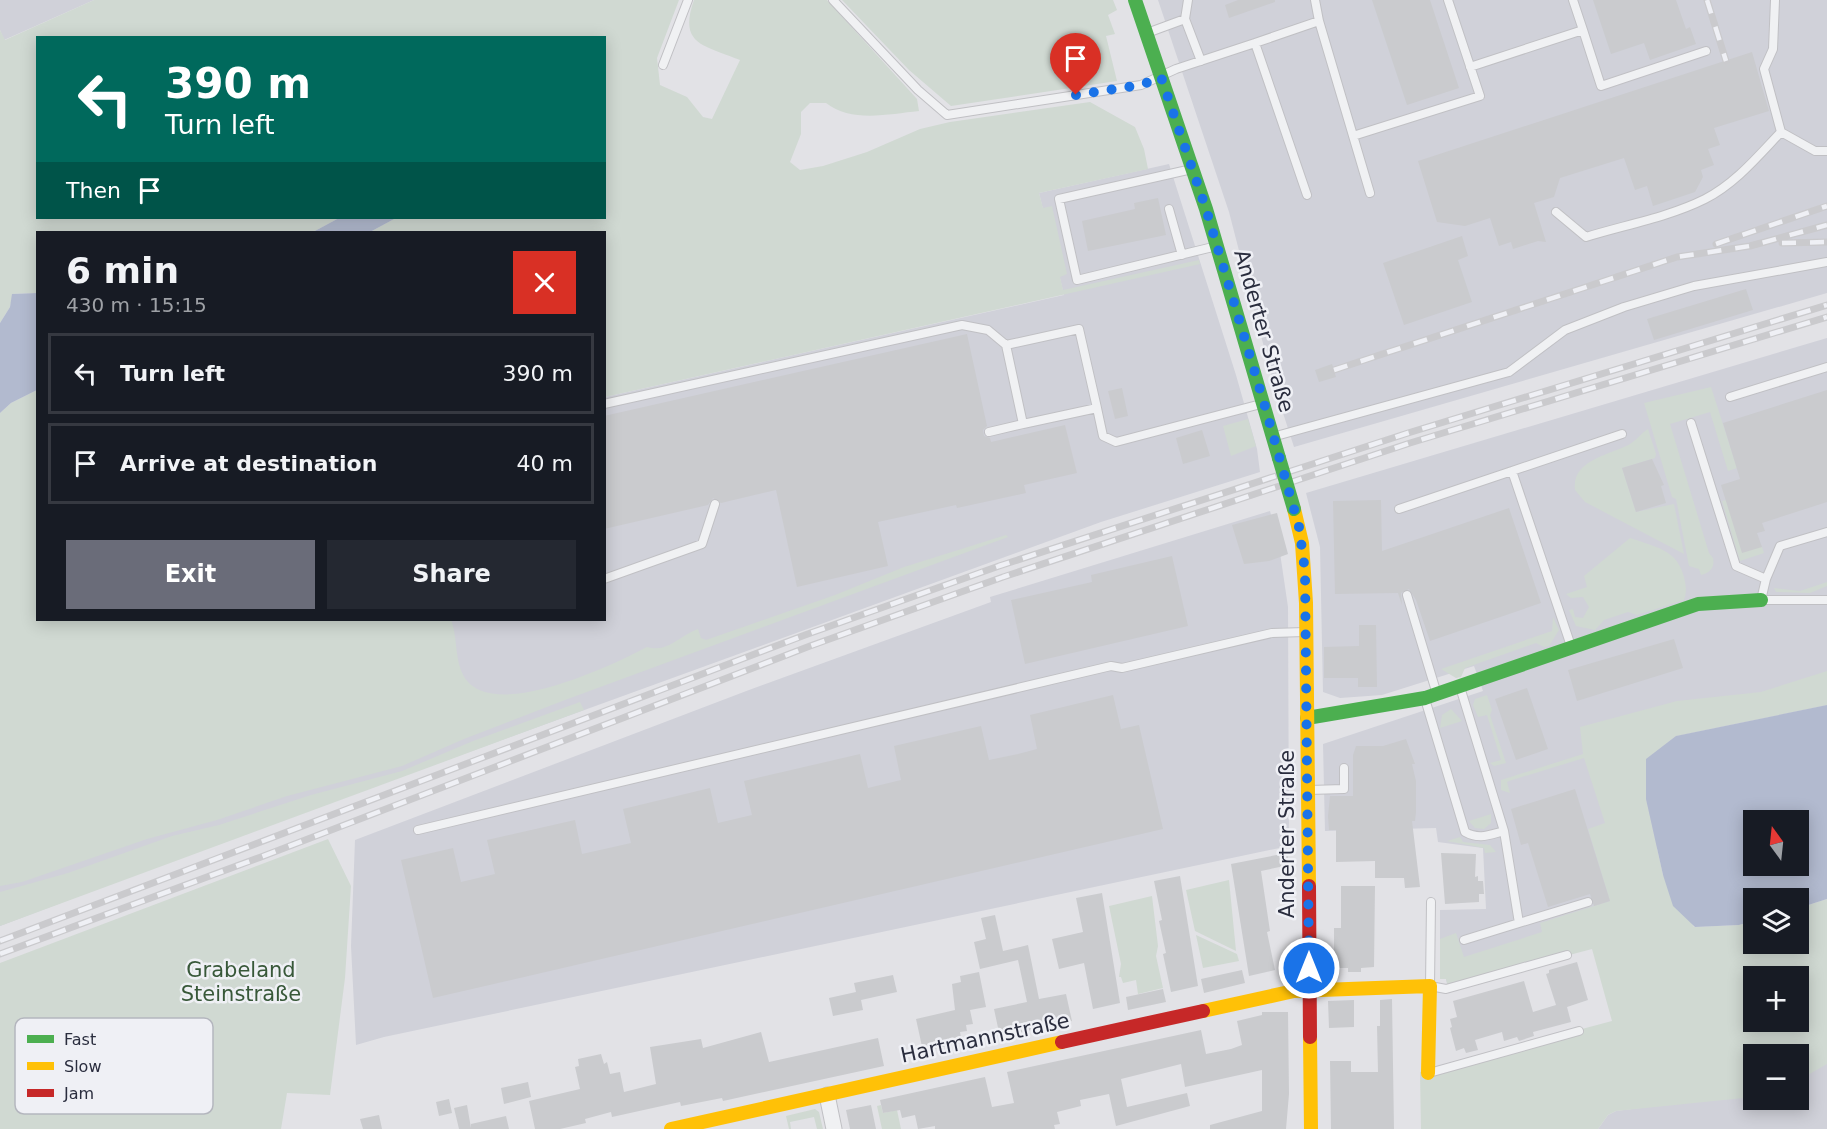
<!DOCTYPE html>
<meta charset="utf-8">
<style>
body{margin:0;font-family:"DejaVu Sans",sans-serif;background:#242831;color:#f1f3f6;height:100vh;display:flex;flex-direction:column;font-size:22px;white-space:nowrap}
*{box-sizing:border-box;margin:0}
p{font-size:20px;color:#9ea1a6}
.icon{flex:none;width:33px;height:33px;fill:none;stroke:currentColor;stroke-width:2;stroke-linecap:round;stroke-linejoin:round}
.map{position:relative;flex:1;overflow:hidden}
.sheet{position:absolute;left:36px;top:231px;width:570px;height:390px;display:flex;flex-direction:column;background:#171b24;border-radius:0px;box-shadow:0 3px 15px #0003}
.sheet>*{flex:none}
.banner{position:absolute;left:36px;top:36px;width:570px;height:183px;border-radius:0px;box-shadow:0 3px 15px #0003;background:#00695c;color:#fff;overflow:hidden}
.needle{width:39px;rotate:345deg}
.buttons{position:absolute;left:1743px;top:810px;display:grid;gap:12px}
.buttons a{display:grid;place-items:center;width:66px;height:66px;border-radius:0px;background:#171b24;box-shadow:0 3px 15px #0003;font-size:30px}
.pin{position:absolute;display:grid;place-items:center;width:51px;height:51px;color:#fff;margin:-62px -26px;border-radius:50% 50% 50% 0;rotate:-45deg;box-shadow:0 0 6px #0007}
.pin .icon{rotate:45deg}
.me{position:absolute;width:66px;margin:-33px;rotate:0deg;stroke-linejoin:round;filter:drop-shadow(0 0 4px #0008)}
.turn{display:flex;align-items:center;gap:21px;height:126px;padding:0 30px;font-size:27px}
.turn .icon{width:78px;height:78px;stroke-width:2.5}
.turn b{display:block;font-size:42px;line-height:51px}
.then{display:flex;align-items:center;height:57px;padding:0 30px;background:#0003;gap:12px;font-size:22px}
.round{display:grid;place-items:center;flex:none;width:63px;height:63px;border-radius:0px;background:#242831}
.summary{display:flex;align-items:center;justify-content:space-between;height:102px;padding:0 30px}
h1{font-size:36px;font-weight:800;line-height:45px}
.cta{display:flex;gap:12px;margin-top:auto;padding:12px 30px}
.cta a{flex:1;height:69px;border-radius:0px;background:#6a6c79;color:#fff;font-size:24px;font-weight:800;line-height:69px;text-align:center}
.cta a+a{background:#242831;color:#f1f3f6}
ul{padding:0;list-style:none}
li{display:flex;align-items:center;gap:18px;height:81px;margin:0 12px 9px;padding:0 18px;border:3px solid #363941;border-radius:0px}
li div{flex:1}
li b{display:block;font-size:22px}
li em{font-style:normal}
.map>svg:first-child{display:block}
.built{fill:#d0d1d9}
.green{fill:#d0d9d2;fill-rule:evenodd}
.water{fill:#b2bacf;fill-rule:evenodd}
.building{fill:#cacbce}
.lines{fill:none;stroke-linecap:round;stroke-linejoin:round}
.lane-casing{stroke:#c0c0c4;stroke-width:10}
.street-casing{stroke:#c0c0c4;stroke-width:17}
.lane{stroke:#f0f1f3;stroke-width:8}
.street{stroke:#f0f1f3;stroke-width:15}
.fast{stroke:#4caf50;stroke-width:14}
.slow{stroke:#ffc107;stroke-width:14}
.jam{stroke:#c62828;stroke-width:14}
.rail-casing{stroke:#cacacd;stroke-width:7}
.rail{stroke:#eff0f5;stroke-width:4.5;stroke-dasharray:14;stroke-linecap:butt}
.fast-bridge{stroke:#4caf50;stroke-width:14}
.route{stroke:#1a73e8;stroke-width:10;stroke-dasharray:0 18}
.labels{text-anchor:middle;stroke-width:5;stroke-linejoin:round;paint-order:stroke}
.street-label{font-size:21px;fill:#2a2d3e;stroke:#eff0f5}
.park-label{font-size:21px;fill:#385839;stroke:#eff0f5}
.key{fill:#eff0f5;stroke:#b4b6be;stroke-width:1.5}
.key-label{font-size:16px;fill:#2a2d3e}
</style>
<div class="map">
<svg width="1827" height="1129" viewBox="0 0 1827 1129">
<rect width="100%" height="100%" fill="#e2e2e6"/>
<path class="built" d="M0,0H94L4,40L0,30Z
M1158,0H1827V293L1294,447L1273,382L1229,212Z
M1169,164L1236,375L1257,449L1260,472L1101,522L208,847L0,926V838L428,620H604L605,397L1064,295L1039,193Z
M1827,338V705L1676,736L1646,908L1448,987L1446,979H1440V910L1486,909L1483,848L1438,842L1436,828L1325,831L1323,744L1483,691L1474,666L1382,695L1340,698L1323,692L1320,547L1306,493Z
M1270,511L1279,546L1288,607L1289,846L384,1037L356,1045L351,946L355,840L749,690L991,602L990,597Z
M1827,1062V1129H1598L1608,1115L1616,1111L1753,1094L1754,1100H1798L1799,1078Z"/>
<path class="green" d="M94,0H679L657,58L660,85L687,97L703,117L712,119L740,60C704,45 678,45 694,0H827L917,99L919,111C889,114 851,123 826,103H810L801,112V134L790,162L800,170L823,166L867,152L920,129L950,122L1090,102L1135,127L1144,149L1148,169L1039,193L1043,208L1052,206L1067,274L1060,277L1063,290L1199,260L1200,264L605,397L604,232H370L396,218H604V38H38V218H339L313,232H38L37,293L13,294L10,307L0,323V30L5,40Z
M842,0H1113L1117,10L1108,15L1115,34L1106,36L1117,81L951,106L909,70Z
M1711,387L1737,468L1728,471L1710,412L1670,424L1709,553L1713,558C1715,568 1710,573 1701,575L1699,569L1689,566L1676,499L1672,497L1644,403Z
M37,390L38,620H451C459,640 453,668 470,684C505,716 611,666 647,647C668,653 679,636 698,629L701,638L706,640L835,595L904,567L1006,535L1008,537L565,700L464,739L402,766L287,796L217,820L147,839L22,882L0,886V413L11,403Z
M1248,419L1256,446L1231,456L1223,426Z
M1648,429L1656,454L1655,458L1622,468L1636,512L1674,504L1684,554L1585,502L1575,490C1571,460 1610,455 1630,444C1637,440 1641,433 1648,429Z
M1726,500L1762,547L1764,553L1740,561L1722,501Z
M1630,538C1655,547 1677,549 1684,577C1686,587 1687,591 1684,600L1637,615L1628,612L1604,620L1595,630L1576,626L1569,610L1573,609L1575,617L1583,618L1589,607L1583,597L1571,598L1566,594L1587,587L1584,576Z
M1827,582V586L1810,593L1776,592L1774,588L1800,591Z
M1553,617L1559,630L1549,646L1544,647L1536,643L1465,668L1461,677L1456,678L1441,669L1552,631Z
M1827,671V705L1676,736L1646,760V799L1663,875L1694,927L1739,925L1753,921L1754,944H1798L1799,908L1827,899V1064L1799,1080L1798,1054H1754L1753,1097L1616,1111L1608,1115L1598,1129H1421L1420,1072L1612,1021L1592,949L1448,987L1446,979H1440V939L1456,933L1464,957L1542,932L1540,923L1610,901L1588,829L1605,823L1584,758L1509,781L1507,782L1510,793L1501,790V780L1583,754L1580,727L1677,701L1761,692ZM1754,976H1798V1022H1754Z
M1487,695L1492,710L1490,715L1506,763L1494,766L1490,763L1501,760L1487,715L1478,717L1473,705L1475,699Z
M580,702L584,710L0,926V892L68,873L172,836L219,825L311,795L402,771L473,741Z
M1451,709L1462,721L1440,728L1442,715Z
M1491,814V823L1484,829L1475,828L1469,821Z
M1460,837L1463,842L1490,845L1496,852L1485,853L1484,848L1447,841Z
M328,839L351,886L345,978L330,1095L287,1093L281,1129H0V963Z
M1229,880L1236,951L1195,931L1186,890Z
M1152,896L1158,946L1156,956L1163,988L1138,994L1136,980L1123,983L1121,977H1119L1121,964L1109,906Z
M1196,935L1237,954L1239,961L1203,968Z
M881,1105L883,1113L897,1110L901,1129H882L877,1106Z
M815,1109L819,1112L823,1129H817L814,1117L790,1122L791,1129H789L786,1116Z"/>
<path class="water" d="M339,218H396L370,232H313Z
M37,293V390L11,403L0,413V323L10,307L12,294Z
M1827,705V899L1799,908L1798,898H1754L1753,921L1739,925L1695,927L1673,906L1663,875L1646,799V759L1676,736ZM1754,820H1798V866H1754Z"/>
<path class="building" d="M1238,0H1275V2L1229,18L1225,5Z
M1372,0H1430L1459,88L1407,105Z
M1593,0H1676L1686,29L1690,27L1696,44L1650,60L1644,43L1611,54Z
M1752,52L1769,111L1714,128L1720,145L1708,149L1714,165L1701,170L1703,177L1695,192L1653,206L1647,186L1635,190L1624,158L1560,178L1554,197L1534,203L1546,242L1538,241L1513,249L1511,242L1499,246L1490,218L1465,226L1437,222L1418,161Z
M1158,198L1166,235L1088,251L1082,221L1135,209L1134,203Z
M1462,236L1468,256L1458,260L1472,302L1404,325L1383,263Z
M1746,289L1753,310L1654,340L1647,319Z
M967,334L987,426L983,430L984,436L990,438L991,442L1065,425L1077,473L1024,485L1026,493L957,508L956,505L878,522L888,566L797,587L776,490L721,503L713,498L708,505L604,529V416Z
M1332,364L1336,377L1319,382L1315,370Z
M1122,388L1128,416L1115,419L1108,391Z
M1827,390V502L1762,523L1765,531L1757,533L1762,547L1742,553L1721,485L1740,479L1723,423Z
M1202,430L1210,456L1183,464L1176,438Z
M1652,459L1664,485L1661,486L1666,503L1636,512L1622,468Z
M1381,500L1382,551L1509,508L1541,603L1430,641L1416,600L1409,589L1401,593L1402,605L1398,593L1335,594L1333,501Z
M1277,513L1288,554L1269,561L1244,564L1232,525Z
M1172,556L1188,626L1025,664L1011,600L1092,582L1091,575Z
M1359,625H1376L1377,687H1358V678H1324V647L1359,646Z
M1674,639L1683,668L1577,701L1568,670Z
M1527,688L1548,749L1516,760L1495,699Z
M1113,695L1121,729L1139,725L1163,829L433,998L401,860L453,848L461,882L495,874L487,840L575,820L582,854L609,848L631,843L623,809L710,788L718,823L752,815L744,781L860,754L868,788L901,780L894,746L981,726L989,760L1018,754L1037,749L1030,715Z
M1406,739L1415,764H1412L1416,781V812L1415,821H1412L1420,887L1405,888L1404,878H1375V861L1336,862V830H1329L1328,816L1330,796H1353V755L1356,746H1383Z
M1575,789L1610,901L1594,906L1590,894L1548,907L1528,843L1521,845L1511,809Z
M1287,853L1289,865L1261,871L1270,931L1267,932L1275,970L1249,976L1231,864Z
M1441,853L1476,854L1475,877L1478,876V881H1483L1484,894H1479V902L1445,904Z
M1180,876L1198,986L1171,992L1163,954L1166,953L1159,921L1162,920L1154,881Z
M1341,886H1375L1374,967L1361,968V972H1348V968H1334V928H1341Z
M1102,893L1120,1003L1093,1009L1084,963L1059,969L1052,939L1083,932L1076,898Z
M995,915L1003,951L1028,945L1039,999L1066,994L1072,1021L1000,1037L994,1009L1027,1002L1018,960L980,969L974,942L986,939L981,918Z
M1577,962L1588,1000L1567,1007L1571,1022L1533,1032L1534,1036L1519,1041L1517,1037L1504,1041L1502,1032L1475,1040L1478,1050L1466,1053L1464,1048L1456,1051L1450,1028L1452,1027L1450,1019L1457,1017L1453,1001L1524,981L1533,1012L1556,1005L1546,974L1549,973V970Z
M1242,970L1245,983L1204,993L1201,979Z
M979,972L986,1007L970,1010L973,1024L966,1025L967,1031L960,1032L962,1043L923,1051L916,1019L955,1010L952,984L961,982L960,976Z
M893,975L897,992L861,1000L863,1010L833,1016L829,998L856,992L854,983Z
M1163,989L1166,1002L1128,1010L1126,997Z
M1392,999L1394,1129H1331L1330,1061H1351V1072H1378L1377,1026H1380V1000Z
M1354,1000V1027L1329,1028L1328,1001Z
M1262,1012H1288L1289,1094L1286,1129H1210V1125L1262,1111V1070L1185,1087L1181,1064L1121,1079L1127,1107L1187,1093L1190,1106L1116,1126L1109,1094L1080,1100L1081,1106L1057,1112L1060,1124L1054,1125L1055,1129H935V1126L918,1129L915,1115L902,1118L900,1110L883,1113L880,1100L985,1077L992,1107L1014,1103L1007,1072L1201,1030L1206,1054L1231,1049L1242,1045L1237,1021L1262,1015Z
M761,1032L769,1062L878,1038L884,1066L723,1101L722,1098L681,1106L680,1102L612,1117L611,1112L585,1119L586,1123L560,1129H535L529,1101L580,1089L575,1067L579,1066L578,1059L601,1054L604,1064L607,1062L610,1074L620,1072L624,1092L656,1084L650,1047L701,1039L703,1048Z
M528,1082L531,1097L504,1104L501,1088Z
M449,1099L452,1113L439,1116L436,1102Z
M467,1105L471,1128V1124L506,1116L509,1129H459L454,1108Z
M871,1105L876,1129H850L846,1110Z
M379,1115L382,1129H363L360,1119Z"/>
<g class="lines">
<defs>
<path id="lane" d="M833,0L918,90L947,115L1141,85L1176,69L1255,43L1307,195
M1315,0L1319,21
M1185,19L1188,0
M1583,30L1601,86L1706,51
M1147,33L1185,19L1201,61
M1255,43L1319,21L1370,193
M663,65L688,0
M1470,67L1583,30L1573,0
M1781,132L1815,151H1827
M1353,136L1480,96L1448,0
M1192,169L1059,199L1077,280L1217,246
M1169,209L1182,255
M1556,212L1586,237C1625,225 1669,217 1705,199C1736,183 1758,156 1781,132L1764,69L1773,49L1775,0
M1730,397L1827,367
M604,404L962,325L988,330L1006,345
M1097,408L1079,329L1006,345L1023,424L1097,408L1103,436L1116,442L1261,404
M1691,423L1736,566L1766,579L1761,600H1827
M989,432L1023,424
M1276,436L1509,372L1565,330L1624,307L1694,286L1827,262
M1399,509L1512,471
M604,579L702,544L715,504
M1766,579L1780,546L1827,532
M1407,595L1436,691
M1571,646L1512,471L1622,434
M1460,687L1504,831L1519,923L1464,940
M1425,699L1465,832C1479,840 1489,835 1504,831
M1309,790L1344,789V768
M418,830L1111,666L1122,668L1272,633L1305,632
M1431,902L1430,986L1446,989L1567,955
M1519,923L1588,902
M1429,1073L1579,1031"/>
<path id="street" d="M827,1095L834,1129"/>
</defs>
<use href="#lane" class="lane-casing"/>
<use href="#street" class="street-casing"/>
<use href="#lane" class="lane"/>
<use href="#street" class="street"/>
<path class="fast" d="M1135,0L1206,209L1279,458
M1307,718L1425,698L1698,604L1761,600"/>
<path class="slow" d="M1294,509L1302,543L1306,603L1309,886
M1203,1011L1294,991L1430,986L1428,1073
M1310,1037L1311,1129
M671,1129L1062,1042"/>
<path class="jam" d="M1309,886L1310,1037
M1062,1042L1203,1011"/>
<defs>
<path id="rail" d="M1707,0L1726,61
M1782,243L1827,242
M1716,244L1827,206
M1334,370L1677,257L1750,246L1827,225
M0,941L805,635L999,566L1408,433L1827,305
M0,954L261,857L810,646L1003,577L1410,443L1827,317"/>
</defs>
<use href="#rail" class="rail-casing"/>
<use href="#rail" class="rail"/>
<path class="fast-bridge" d="M1279,458L1294,509"/>
</g>
<g class="lines">
<path class="route" d="M1076,95L1141,85L1161,77L1206,209L1264,403L1299,527L1305,571L1309,968"/>
</g>
<g class="labels">
<g class="street-label">
<text transform="translate(1264 331) rotate(74)" y="7">Anderter Straße</text>
<text transform="translate(1287 834) rotate(-90)" y="7">Anderter Straße</text>
<text transform="translate(985 1038) rotate(-12)" y="7">Hartmannstraße</text>
</g>
<g class="park-label">
<text x="241" y="977">Grabeland<tspan x="241" dy="24">Steinstraße</tspan></text>
</g>
</g>
<rect x="15" y="1018" width="198" height="96" rx="9" class="key"/>
<rect x="27" y="1035" width="27" height="8" fill="#4caf50"/>
<rect x="27" y="1062" width="27" height="8" fill="#ffc107"/>
<rect x="27" y="1089" width="27" height="8" fill="#c62828"/>
<g class="key-label">
<text x="64" y="1045">Fast</text>
<text x="64" y="1072">Slow</text>
<text x="64" y="1099">Jam</text>
</g>
</svg>
<div class="buttons">
<a><svg class="needle" viewBox="-14 -14 28 28"><path d="M0-13l5 13h-10z" fill="#e53935"/><path d="M0 13l5-13h-10z" fill="#9ea1a6"/></svg></a>
<a><svg class="icon" aria-label="layers" viewBox="0 0 24 24"><path d="M12 4l9 5-9 5-9-5zM3 14l9 5 9-5"/></svg></a>
<a>+</a>
<a>−</a>
</div>
<div class="pin" style="left:1076px;top:95px;background:#d93025"><svg class="icon" aria-label="arrive" viewBox="0 0 24 24"><path d="M6 21V4h12l-3 4 3 4H6"/></svg></div>
<svg class="me" style="left:1309px;top:968px" viewBox="-20 -20 40 40"><circle r="17" fill="#1a73e8" stroke="#fff" stroke-width="3"/><path d="M0-11L8 9 0 5-8 9z" fill="#fff"/></svg>
<div class="banner">
<div class="turn"><svg class="icon" aria-label="left" viewBox="0 0 24 24"><path d="M17 20v-9H6M10 6l-5 5 5 5"/></svg><div><b>390 m</b>Turn left</div></div>
<div class="then">Then<svg class="icon" aria-label="arrive" viewBox="0 0 24 24"><path d="M6 21V4h12l-3 4 3 4H6"/></svg></div>
</div>
<section class="sheet">
<div class="summary"><div><h1>6 min</h1><p>430 m · 15:15</p></div><a class="round" style="background:#d93025;color:#fff"><svg class="icon" aria-label="close" viewBox="0 0 24 24"><path d="M6 6l12 12M18 6L6 18"/></svg></a></div>
<ul>
<li><svg class="icon" aria-label="left" viewBox="0 0 24 24"><path d="M17 20v-9H6M10 6l-5 5 5 5"/></svg><div><b>Turn left</b></div><em>390 m</em></li>
<li><svg class="icon" aria-label="arrive" viewBox="0 0 24 24"><path d="M6 21V4h12l-3 4 3 4H6"/></svg><div><b>Arrive at destination</b></div><em>40 m</em></li>
</ul>
<div class="cta"><a>Exit</a><a>Share</a></div>
</section>
</div>
